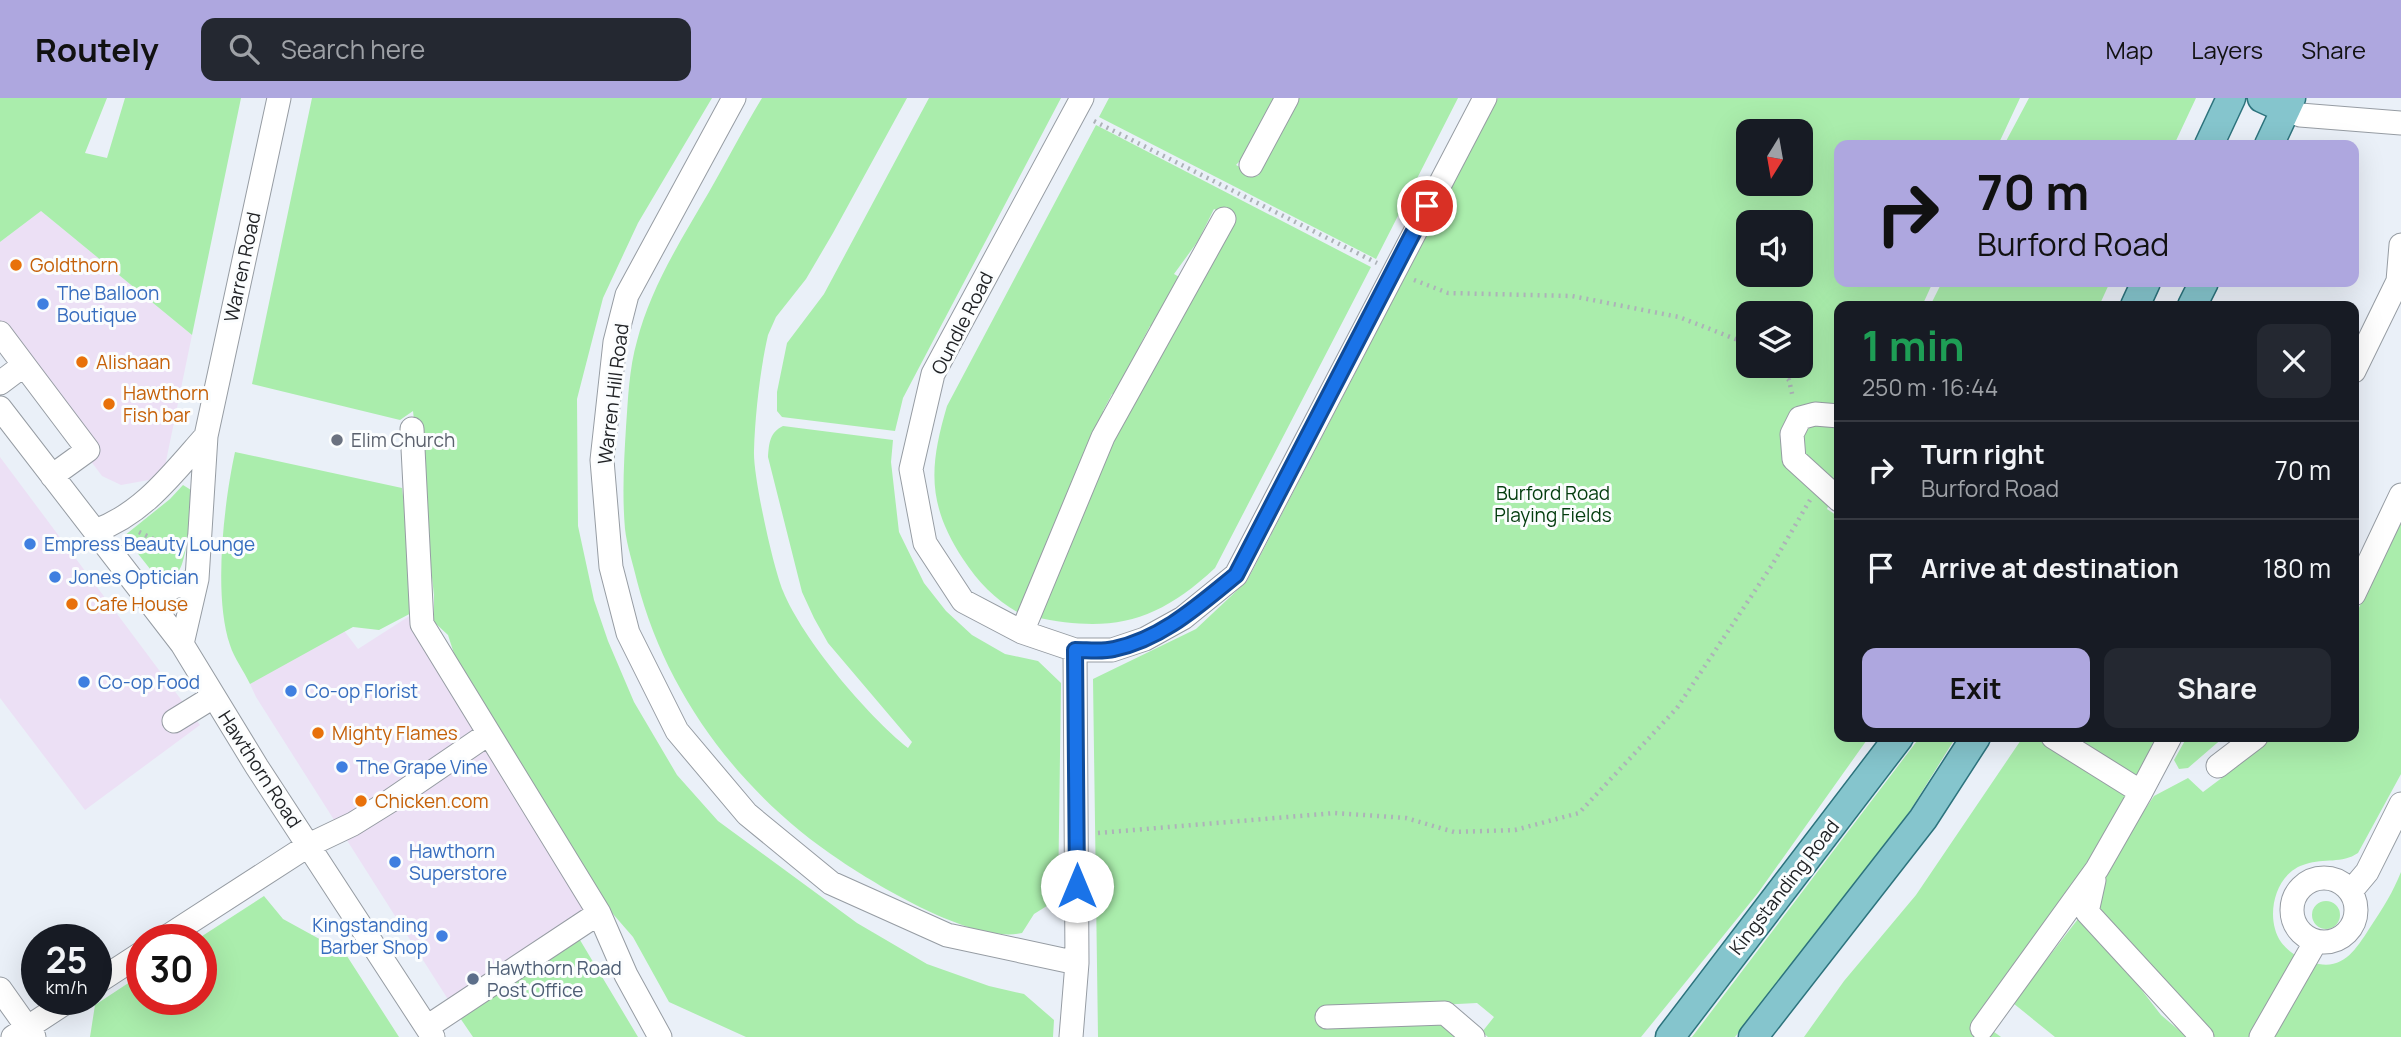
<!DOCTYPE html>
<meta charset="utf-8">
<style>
body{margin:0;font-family:Manrope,sans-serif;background:#242831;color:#f1f3f6;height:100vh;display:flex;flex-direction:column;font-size:26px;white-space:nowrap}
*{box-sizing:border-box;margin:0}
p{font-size:23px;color:#9ea1a6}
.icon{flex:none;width:38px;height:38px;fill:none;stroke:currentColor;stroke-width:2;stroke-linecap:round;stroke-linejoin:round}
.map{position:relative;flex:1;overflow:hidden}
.side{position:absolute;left:1834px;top:203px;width:525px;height:441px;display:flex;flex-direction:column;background:#171b24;border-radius:14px;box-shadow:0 7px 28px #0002}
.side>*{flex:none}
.banner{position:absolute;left:1834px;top:42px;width:525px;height:147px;border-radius:14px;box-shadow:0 7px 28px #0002;background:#aea7df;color:#111;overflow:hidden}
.needle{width:46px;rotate:191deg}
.buttons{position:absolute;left:1736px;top:21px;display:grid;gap:14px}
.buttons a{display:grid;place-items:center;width:77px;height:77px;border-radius:14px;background:#171b24;box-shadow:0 7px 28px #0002;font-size:35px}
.speed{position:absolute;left:21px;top:826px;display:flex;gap:14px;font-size:35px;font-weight:700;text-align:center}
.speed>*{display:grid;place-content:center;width:91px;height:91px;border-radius:50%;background:#171b24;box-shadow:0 7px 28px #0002;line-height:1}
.speed small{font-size:18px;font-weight:400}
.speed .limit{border:10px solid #d22;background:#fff;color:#111}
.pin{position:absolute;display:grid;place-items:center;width:60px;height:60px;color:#fff;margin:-30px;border:4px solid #fff;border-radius:50%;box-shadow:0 2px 7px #0007}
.me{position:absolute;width:77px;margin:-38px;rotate:0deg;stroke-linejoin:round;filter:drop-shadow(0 0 5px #0008)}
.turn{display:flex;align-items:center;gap:24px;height:147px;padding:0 28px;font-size:32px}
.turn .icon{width:91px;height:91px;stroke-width:2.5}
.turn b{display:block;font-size:49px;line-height:60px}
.round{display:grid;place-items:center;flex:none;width:74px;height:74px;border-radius:14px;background:#242831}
.summary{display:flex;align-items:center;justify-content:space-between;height:119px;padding:0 28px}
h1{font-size:42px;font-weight:700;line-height:52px;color:#1e9e55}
.primary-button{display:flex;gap:14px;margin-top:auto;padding:14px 28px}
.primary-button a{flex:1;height:80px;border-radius:14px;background:#aea7df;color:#111;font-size:28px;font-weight:700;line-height:80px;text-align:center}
.primary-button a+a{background:#242831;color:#f1f3f6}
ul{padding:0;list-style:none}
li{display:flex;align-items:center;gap:21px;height:98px;padding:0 28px;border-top:2px solid #363941}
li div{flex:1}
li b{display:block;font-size:26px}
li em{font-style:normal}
header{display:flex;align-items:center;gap:42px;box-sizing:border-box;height:98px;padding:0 35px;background:#aea7df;color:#111}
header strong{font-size:33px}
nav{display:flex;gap:38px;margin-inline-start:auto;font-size:24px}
.search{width:490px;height:63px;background:#242831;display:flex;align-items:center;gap:18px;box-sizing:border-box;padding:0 24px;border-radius:14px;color:#9ea1a6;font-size:26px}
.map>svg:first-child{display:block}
.commercial{fill:#ece0f5}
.green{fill:#aaedac;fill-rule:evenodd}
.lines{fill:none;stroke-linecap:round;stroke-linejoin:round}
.minor-casing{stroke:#969ca3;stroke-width:25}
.major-casing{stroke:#2d737d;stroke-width:31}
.path{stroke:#adb2b8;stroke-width:4.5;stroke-dasharray:2 5;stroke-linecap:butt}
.minor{stroke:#fff;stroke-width:23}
.major{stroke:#85c5cd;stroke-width:28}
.route-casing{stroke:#114b97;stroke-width:18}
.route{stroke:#1a73e8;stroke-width:12}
.food-dot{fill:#e8710a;stroke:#fbfdfe;stroke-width:2.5}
.shop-dot{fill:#3f7fe0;stroke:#fbfdfe;stroke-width:2.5}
.worship-dot{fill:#6b7280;stroke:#fbfdfe;stroke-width:2.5}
.service-dot{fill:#5c6f8a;stroke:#fbfdfe;stroke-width:2.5}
.labels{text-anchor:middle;stroke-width:6;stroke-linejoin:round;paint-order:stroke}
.food-label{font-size:19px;fill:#c56008;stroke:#fbfdfe;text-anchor:start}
.street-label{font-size:19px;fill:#212326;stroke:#fbfdfe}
.shop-label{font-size:19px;fill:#366cbe;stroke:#fbfdfe;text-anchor:start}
.worship-label{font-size:19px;fill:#5b616d;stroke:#fbfdfe;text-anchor:start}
.park-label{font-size:19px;fill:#023c0d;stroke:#fbfdfe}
.service-label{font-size:19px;fill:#4e5e75;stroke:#fbfdfe;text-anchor:start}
</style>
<header>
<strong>Routely</strong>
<div class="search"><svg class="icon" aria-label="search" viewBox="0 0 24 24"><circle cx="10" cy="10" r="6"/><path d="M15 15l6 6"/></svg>Search here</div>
<nav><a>Map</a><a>Layers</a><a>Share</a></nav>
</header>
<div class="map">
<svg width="2401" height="939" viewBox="0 0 2401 939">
<rect width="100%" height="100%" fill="#eaf0f8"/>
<path class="commercial" d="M41,113L192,237L165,368L149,382L121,387L102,378L0,242V144Z
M0,359L200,627L85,712L0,600Z
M411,517L589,813L456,914L256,599L250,586L342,530L358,551Z"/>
<path class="green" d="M0,0H107L85,55L107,60L125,0H241L192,237L41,113L0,144Z
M312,0H712L638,125L603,200L577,301L578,428L594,502L608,543L634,604L677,677L718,723L857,825L927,866L989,888L1024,896L1054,922L1053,939H746L669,904L633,839L613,816L459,571L448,537L434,524V497L413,313L400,322L252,286Z
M762,0H907L833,135L806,181L776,219L768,237C760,272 755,318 754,353C753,378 773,469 783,493C803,542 867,617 908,650L912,644L828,545L814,520L802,494L768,359C769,345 770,334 783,328L893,342L891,364L899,434L924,485L946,513L972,537L1005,556L1038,563L1061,585L1058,801L1034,816L1022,835C975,846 881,790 841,763C742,697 667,599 637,483C633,466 627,448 625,431C622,397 624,362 626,329C628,301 629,271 637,243C650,191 682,140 709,94C727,63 743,31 762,0Z
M929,0H1061L903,300L895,333L782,319L777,313V294L787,245L824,196Z
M1109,0H1278L1249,53L1236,67L1258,78L1297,0H1458L1376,161L1099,19Z
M1498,0H2020L1998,47H1839V184H1933L1922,208H1839V384L1827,411L1839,419V639H1869L1758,795L1641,939H1488L1482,934L1494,919L1477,905L1321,913L1437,923L1458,939H1098L1093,581L1196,531L1247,483ZM1748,33H1801V86H1748ZM1748,124H1801V177H1748ZM1748,215H1801V268H1748Z
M2029,0H2196L2174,47H2004Z
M1096,27L1371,169L1215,470C1156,525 1112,535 1034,519L1110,350L1233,121L1214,111L1198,143L1174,176L1181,180L1154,230L1150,228L1140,247L1144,249L1119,299L1112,296L1103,313L1108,316L1087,347L1024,518C997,503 980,487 963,461C927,406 929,369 947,308Z
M1942,184H2110L2099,208H1930Z
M235,354L402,390L417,512L379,532L353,529L250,586C244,573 234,560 230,547C213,498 224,405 235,354Z
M183,387L191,392C191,408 188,462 178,474C173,480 167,480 158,481L124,438L170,401Z
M2401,415V676L2358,755C2342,766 2324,760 2306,766C2275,774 2264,819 2281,844C2286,851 2295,857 2302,862L2256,939H2208L2093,805L2103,774L2154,698L2188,680L2203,694L2231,673L2244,656L2266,639H2354V521Z
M1920,639H1956L1908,716L1735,939H1692Z
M2023,639H2043L2133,695L1990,931L2001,939H1804L1844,883L1916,797Z
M2063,639H2163L2137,686Z
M2187,639H2224L2188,670L2179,671L2174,662Z
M2401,774V939H2267L2311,864C2343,875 2356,851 2371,828C2383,810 2393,794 2401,774Z
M264,798L283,821L345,855L399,939H90L95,907L142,876V901H201V842H196Z
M2312 817a14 14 0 1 1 28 0a14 14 0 1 1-28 0Z
M2078,821L2127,873L2161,917L2187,939H2055L2013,905Z
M577,837L638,939H473L456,914Z"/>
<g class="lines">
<defs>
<path id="minor" d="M734,0L627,197L615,244L602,362L611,469L628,535L677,633L747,716L831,785L947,837L1077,865
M1082,0L933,276L911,371L925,445L963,503L1022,534L1075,552H1112L1145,541L1183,520L1236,477L1485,0
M2286,11L2300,17L2401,25
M1251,67L1287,0
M0,235L24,267
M2354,273L2398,183L2401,147
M0,285L24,267L88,352L52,378
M0,310L182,546L257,669L433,939
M1839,318L1815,316L1800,320L1792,336L1794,361L1839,402
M412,331L422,526L599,815L626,877L660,939
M95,433C143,416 173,375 206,338
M2354,496L2401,397
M147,498L197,481
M1022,534L1103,339L1224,121
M182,546L197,481L206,338L279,0
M174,623L213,599
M2053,639L2141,694L2170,639
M2218,668L2256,639
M2292 812a32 32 0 1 1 64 0a32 32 0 1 1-64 0Z
M2094,782L2087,814L2202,939
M2351,793L2367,774L2401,706
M162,842L309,747L353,726L390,703L488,636
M96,885L142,855
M0,891L34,939
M1327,919L1445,915L1473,939
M427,929L599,815
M1982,930L2097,771L2141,694
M13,939L71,901
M1071,939L1077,865L1075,552
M2261,939L2316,843"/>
<path id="major" d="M2262,0L2286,11
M2209,47L2231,0
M2269,47L2291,0
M2135,208L2146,184
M2192,208L2204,184
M1670,939L1899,639
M1753,939L1923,721L1976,639"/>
</defs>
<use href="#minor" class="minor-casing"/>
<use href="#major" class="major-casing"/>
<path class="path" d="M1094,23L1377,165
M1414,182L1448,195L1572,198L1679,219L1738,242L1748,250
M1771,268L1789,282L1793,300
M139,434L178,453
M1098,735L1335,715L1406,720L1454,734L1515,732L1579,715L1677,610L1772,467L1810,402"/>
<use href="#minor" class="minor"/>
<use href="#major" class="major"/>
</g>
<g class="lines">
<defs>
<path id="route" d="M1077,788L1075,552C1088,552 1102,554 1114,551C1162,541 1199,507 1236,477L1427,108"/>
</defs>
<use href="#route" class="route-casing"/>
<use href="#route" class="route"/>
</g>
<g class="food-dot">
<circle cx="16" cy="167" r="7"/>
<circle cx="82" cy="264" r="7"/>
<circle cx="109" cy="306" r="7"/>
<circle cx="72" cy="506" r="7"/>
<circle cx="318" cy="635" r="7"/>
<circle cx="361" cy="703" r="7"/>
</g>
<g class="shop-dot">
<circle cx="43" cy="206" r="7"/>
<circle cx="30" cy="446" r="7"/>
<circle cx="55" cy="479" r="7"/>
<circle cx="84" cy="584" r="7"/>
<circle cx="291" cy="593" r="7"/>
<circle cx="342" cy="669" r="7"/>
<circle cx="395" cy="764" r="7"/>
<circle cx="442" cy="838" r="7"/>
</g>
<circle class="worship-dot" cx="337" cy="342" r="7"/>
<circle class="service-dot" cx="473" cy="881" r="7"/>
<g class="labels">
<g class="food-label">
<text x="30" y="174">Goldthorn</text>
<text x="96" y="271">Alishaan</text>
<text x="123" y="302">Hawthorn<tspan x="123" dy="22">Fish bar</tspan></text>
<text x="86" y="513">Cafe House</text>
<text x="332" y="642">Mighty Flames</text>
<text x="375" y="710">Chicken.com</text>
</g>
<g class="street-label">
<text transform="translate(242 169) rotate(-78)" y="7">Warren Road</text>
<text transform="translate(962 225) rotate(-63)" y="7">Oundle Road</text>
<text transform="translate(613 296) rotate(-83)" y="7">Warren Hill Road</text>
<text transform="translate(260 671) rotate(57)" y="7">Hawthorn Road</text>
<text transform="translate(1784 789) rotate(-52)" y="7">Kingstanding Road</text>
</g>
<g class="shop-label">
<text x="57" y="202">The Balloon<tspan x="57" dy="22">Boutique</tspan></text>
<text x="44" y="453">Empress Beauty Lounge</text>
<text x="69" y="486">Jones Optician</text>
<text x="98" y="591">Co-op Food</text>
<text x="305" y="600">Co-op Florist</text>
<text x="356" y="676">The Grape Vine</text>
<text x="409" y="760">Hawthorn<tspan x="409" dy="22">Superstore</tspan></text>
<text x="428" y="834" text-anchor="end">Kingstanding<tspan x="428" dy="22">Barber Shop</tspan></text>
</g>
<g class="worship-label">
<text x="351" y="349">Elim Church</text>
</g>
<g class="park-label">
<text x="1553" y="402">Burford Road<tspan x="1553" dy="22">Playing Fields</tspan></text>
</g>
<g class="service-label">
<text x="487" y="877">Hawthorn Road<tspan x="487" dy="22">Post Office</tspan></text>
</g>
</g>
</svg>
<div class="buttons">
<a><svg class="needle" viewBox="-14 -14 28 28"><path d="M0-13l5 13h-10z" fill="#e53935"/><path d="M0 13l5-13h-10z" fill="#9ea1a6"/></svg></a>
<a><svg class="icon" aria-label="sound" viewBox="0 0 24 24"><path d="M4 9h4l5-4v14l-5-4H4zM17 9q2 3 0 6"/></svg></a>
<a><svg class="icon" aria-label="layers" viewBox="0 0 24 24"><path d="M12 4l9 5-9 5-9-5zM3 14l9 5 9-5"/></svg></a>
</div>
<div class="speed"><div>25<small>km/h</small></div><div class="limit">30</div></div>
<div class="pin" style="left:1427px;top:108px;background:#d93025"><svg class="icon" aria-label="arrive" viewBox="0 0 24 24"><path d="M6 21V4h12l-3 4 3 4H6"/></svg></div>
<svg class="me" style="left:1077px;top:788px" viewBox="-20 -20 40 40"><circle r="19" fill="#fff"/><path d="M0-13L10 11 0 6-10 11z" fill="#1a73e8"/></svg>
<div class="banner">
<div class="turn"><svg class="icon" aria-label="right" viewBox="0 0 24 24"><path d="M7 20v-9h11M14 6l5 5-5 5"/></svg><div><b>70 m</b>Burford Road</div></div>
</div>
<section class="side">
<div class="summary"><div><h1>1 min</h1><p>250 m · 16:44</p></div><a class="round"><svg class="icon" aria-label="close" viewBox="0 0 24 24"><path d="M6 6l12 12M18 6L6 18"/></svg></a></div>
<ul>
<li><svg class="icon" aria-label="right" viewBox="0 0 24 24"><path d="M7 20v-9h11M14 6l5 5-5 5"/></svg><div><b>Turn right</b><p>Burford Road</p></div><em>70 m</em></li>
<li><svg class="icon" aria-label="arrive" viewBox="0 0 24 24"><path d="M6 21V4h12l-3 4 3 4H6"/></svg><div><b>Arrive at destination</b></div><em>180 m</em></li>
</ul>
<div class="primary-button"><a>Exit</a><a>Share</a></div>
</section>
</div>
